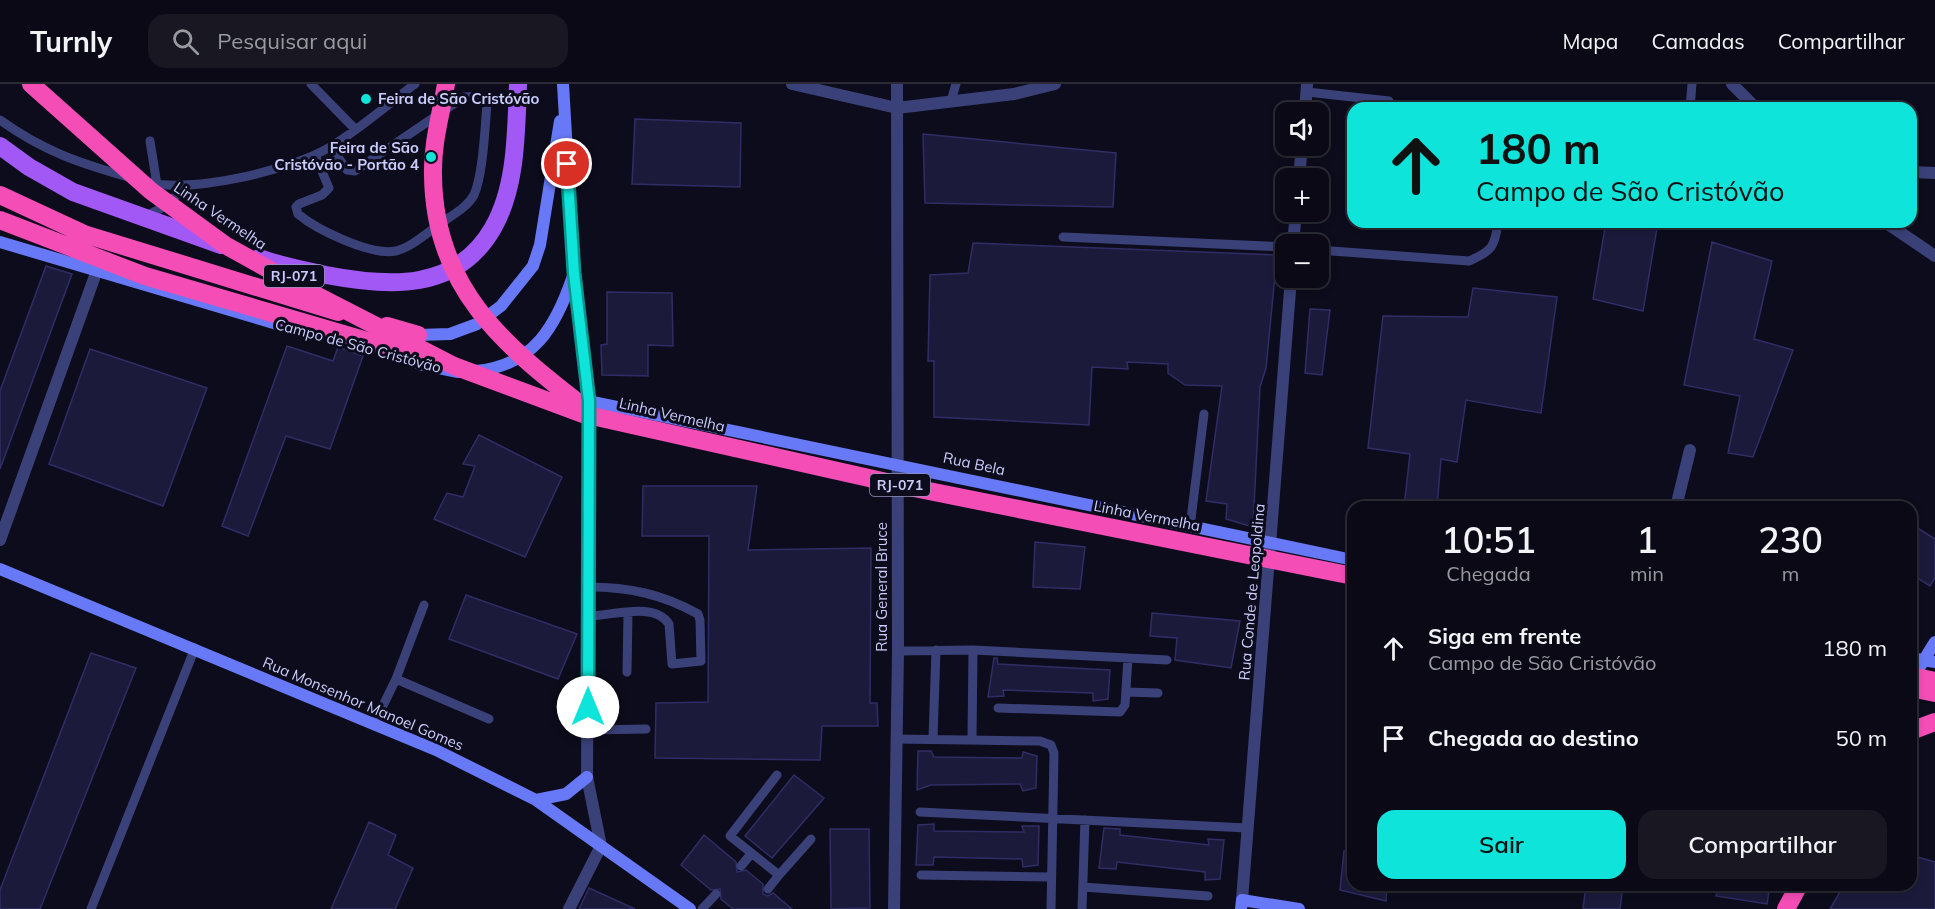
<!DOCTYPE html>
<html lang="pt">
<meta charset="utf-8">
<style>
body{margin:0;font-family:Mulish,sans-serif;background:#181722;color:#f1f3f6;height:100vh;display:flex;flex-direction:column;font-size:22px;white-space:nowrap}
*{box-sizing:border-box;margin:0}
p{font-size:20px;color:#999aa0}
.icon{flex:none;width:33px;height:33px;fill:none;stroke:currentColor;stroke-width:2;stroke-linecap:round;stroke-linejoin:round}
.map{position:relative;flex:1;overflow:hidden}
.details{position:absolute;left:1347px;top:417px;width:570px;height:390px;display:flex;flex-direction:column;background:#0a0915;border-radius:18px;box-shadow:0 3px 9px #0003,0 0 0 2px #2a2a34}
.details>*{flex:none}
.guide{position:absolute;left:1347px;top:18px;width:570px;height:126px;border-radius:18px;box-shadow:0 3px 9px #0003,0 0 0 2px #2a2a34;background:#0ee4d9;color:#111;overflow:hidden}
.controls{position:absolute;left:1275px;top:18px;display:grid;gap:12px}
.controls a{display:grid;place-items:center;width:54px;height:54px;border-radius:12px;background:#0a0915;box-shadow:0 3px 9px #0003,0 0 0 2px #2a2a34;font-size:30px}
.pin{position:absolute;display:grid;place-items:center;width:51px;height:51px;color:#fff;margin:-26px;border:3px solid #fff;border-radius:50%;box-shadow:0 2px 6px #0007}
.me{position:absolute;width:66px;margin:-33px;rotate:0deg;stroke-linejoin:round;filter:drop-shadow(0 0 4px #0008)}
.turn{display:flex;align-items:center;gap:21px;height:126px;padding:0 30px;font-size:27px}
.turn .icon{width:78px;height:78px;stroke-width:2.5}
.turn b{display:block;font-size:42px;line-height:51px}
.eta{display:flex;justify-content:space-evenly;align-items:center;height:102px;text-align:center}
.eta b{font-size:36px;font-weight:600;line-height:42px}
.button{display:flex;gap:12px;margin-top:auto;padding:12px 30px}
.button a{flex:1;height:69px;border-radius:18px;background:#0ee4d9;color:#111;font-size:24px;font-weight:600;line-height:69px;text-align:center}
.button a+a{background:#181722;color:#f1f3f6}
ul{padding:0;list-style:none}
li{display:flex;align-items:center;gap:18px;height:90px;padding:0 30px}
li div{flex:1}
li b{display:block;font-size:22px}
li em{font-style:normal}
header{display:flex;align-items:center;gap:36px;box-sizing:border-box;height:84px;padding:0 30px;background:#0a0915;border-bottom:2px solid #2a2a34}
header strong{font-size:28px}
nav{display:flex;gap:33px;margin-inline-start:auto;font-size:21px}
.search{width:420px;height:54px;background:#181722;display:flex;align-items:center;gap:15px;box-sizing:border-box;padding:0 21px;border-radius:18px;color:#999aa0;font-size:22px}
.map>svg:first-child{display:block}
.building{fill:#1b1a3b;stroke:#302d66;stroke-width:1.5}
.lines{fill:none;stroke-linecap:round;stroke-linejoin:round}
.lane{stroke:#3a4178;stroke-width:9}
.street{stroke:#3a4178;stroke-width:12}
.secondary{stroke:#6779f6;stroke-width:12}
.primary{stroke:#a258f5;stroke-width:18}
.highway{stroke:#f44db6;stroke-width:18}
.highway-bridge{stroke:#f44db6;stroke-width:18}
.route-casing{stroke:#09948d;stroke-width:15}
.route{stroke:#0ee4d9;stroke-width:10}
.poi-dot{fill:#0ee4d9;stroke:#0d0c1c;stroke-width:2}
.labels{text-anchor:middle;stroke-width:6;stroke-linejoin:round;paint-order:stroke}
.shield{fill:#0d0c1c;stroke:#9192b9;stroke-width:1.5}
.shield-label{font-size:14px;font-weight:bold;fill:#caccfc}
.poi-label{font-size:15px;font-weight:bold;fill:#caccfc;stroke:#0d0c1c;text-anchor:start}
.street-label{font-size:15px;fill:#caccfc;stroke:#0d0c1c}
</style>
<header>
<strong>Turnly</strong>
<div class="search"><svg class="icon" aria-label="search" viewBox="0 0 24 24"><circle cx="10" cy="10" r="6"/><path d="M15 15l6 6"/></svg>Pesquisar aqui</div>
<nav><a>Mapa</a><a>Camadas</a><a>Compartilhar</a></nav>
</header>
<div class="map">
<svg width="1935" height="825" viewBox="0 0 1935 825">
<rect width="100%" height="100%" fill="#0d0c1c"/>
<path class="building" d="M635,35L741,39L740,103L632,100Z
M923,50L1116,69L1113,123L925,119Z
M1606,138H1658L1643,227L1593,215Z
M1712,158L1772,177L1754,255L1793,266L1753,373L1728,369L1740,312L1684,301Z
M973,159L1277,171L1266,284L1260,303L1253,443L1226,435L1227,420L1206,417L1222,302L1185,301L1168,289V280L1127,278L1128,285L1092,283L1089,341L934,333V277H928L930,191L968,189Z
M46,182L72,190L0,385V307Z
M1473,204L1557,213L1541,329L1466,316L1457,378L1441,375L1437,423H1404L1410,370L1368,364L1383,232L1468,233Z
M607,208L672,209L673,262L648,261V292L602,291L601,261L607,260Z
M1310,225L1330,226L1322,291L1305,289Z
M287,262L333,277L338,263L363,272L330,365L286,352L248,452L222,442Z
M90,265L207,304L163,422L49,380Z
M479,351L562,393L525,473L434,435L447,409L463,413L475,382L463,380Z
M643,402H757L748,466L871,464L870,619H877L878,642H822L820,676L655,674L656,619L708,618L709,452H642Z
M1911,440L1935,455V494L1930,502L1911,490Z
M1035,458L1085,463L1080,505L1033,503Z
M466,511L577,550L558,595L449,555Z
M1152,529L1240,537L1231,584L1175,576L1177,554L1150,552Z
M91,569L136,584L40,825H0V806Z
M994,574H997L998,580L1110,586L1108,615L1093,617V609L1003,606L1004,612L988,613Z
M918,667H931L934,673L1022,674L1023,668L1037,672L1036,704L1023,707L1020,700L931,701L917,706Z
M794,691L824,714L772,774L745,752Z
M369,738L396,751L388,771L413,784L395,825H331Z
M934,740V747L1024,748L1022,742H1039L1038,781L1023,783L1022,775L934,773L933,781H916L918,741Z
M1104,744L1120,745V751L1209,761L1208,755L1224,756L1220,795L1205,796V788L1117,778L1116,785L1099,784Z
M830,745H869L870,824L831,825Z
M704,751L736,778L737,788L746,786L763,800V810L768,812L773,809L792,825H733L721,815L720,805L711,806L681,781Z
M1344,767L1353,768V801H1387L1386,817L1340,806Z
M1911,771L1935,778V825H1830L1844,801H1911Z
M1586,801H1623L1620,825H1583Z
M1719,801H1770L1767,820L1716,812Z
M589,804L635,825H579Z"/>
<g class="lines">
<path class="lane" d="M311,0L355,45
M1307,8L1389,17
M951,17L956,0
M1690,24L1692,0
M0,36C43,67 79,79 128,93
M150,57L157,101
M315,71L329,104L322,111L299,120L296,123L298,130C317,146 371,172 396,167C412,163 425,150 439,141C450,132 467,124 474,111C483,91 485,43 487,20L478,12L464,13L355,87L347,86L331,63
M147,98C190,110 292,86 330,63C360,45 387,21 415,0
M145,132L160,125L189,101
M1063,153L1286,163
M1318,166L1469,177C1492,167 1495,163 1498,138
M1190,443L1204,330
M588,532C611,532 655,517 669,540L672,580L701,577L700,536L698,530C662,510 629,503 588,503
M898,567L973,566L1167,576
M627,588L628,529
M396,595L489,635
M1126,608L1158,609
M998,624L1120,628L1125,621L1128,574
M374,640L396,595L424,521
M588,646L646,645
M933,654L936,566
M896,655L1040,657L1051,661L1054,669L1051,825
M972,655L973,566
M920,728L1247,744
M741,782L751,770
M779,791L811,755
M921,791L1050,793
M1083,803L1208,812
M768,805L779,791L730,752L777,691
M91,825L195,564
M702,825L716,810
M1082,825L1085,736"/>
<path class="street" d="M792,0L897,24L1014,10L1055,0
M1732,0L1756,24
M1305,28L1307,0
M1911,88L1935,89
M1299,94L1302,62
M1885,138L1935,172
M1293,160L1296,128
M1676,423L1690,366
M0,456L96,189
M1242,816L1291,194
M569,825L601,762L587,693L589,325
M894,825L898,567L897,0"/>
<path class="secondary" d="M563,0L574,189L589,317L1353,476
M0,158L304,248
M418,251L450,250L477,240L501,222L533,182L540,161L560,37
M419,280L458,288
M475,287C534,282 556,242 573,192
M0,485L436,666L536,716L690,825
M1911,574L1935,578
M1911,597L1935,558
M536,716L566,710L587,693
M1241,825L1242,816L1299,825"/>
<path class="primary" d="M0,62L29,83L73,108L221,161
M259,174C281,182 303,186 326,191C389,203 456,208 493,144C517,102 516,47 518,0"/>
<path class="highway" d="M0,111L84,150L338,228
M0,136L145,192L432,276
M387,242L418,251
M1911,604L1935,609
M1911,647L1935,638
M1786,825L1799,801"/>
<path class="highway-bridge" d="M31,0L151,107L225,161L306,206L454,282L583,330L909,403L1353,492
M446,0C441,30 432,60 433,91C434,203 502,260 584,323
M1911,592L1935,597"/>
</g>
<g class="lines">
<defs>
<path id="route" d="M567,80L574,189L589,317L588,623"/>
</defs>
<use href="#route" class="route-casing"/>
<use href="#route" class="route"/>
</g>
<g class="poi-dot">
<circle cx="366" cy="15" r="6"/>
<circle cx="431" cy="73" r="6"/>
</g>
<g class="labels">
<g class="shield">
<rect x="264" y="181" width="60" height="22" rx="4.5"/>
<rect x="870" y="390" width="60" height="22" rx="4.5"/>
</g>
<g class="shield-label">
<text x="294" y="197">RJ-071</text>
<text x="900" y="406">RJ-071</text>
</g>
<g class="poi-label">
<text x="378" y="20">Feira de São Cristóvão</text>
<text x="419" y="69" text-anchor="end">Feira de São<tspan x="419" dy="17">Cristóvão - Portão 4</tspan></text>
</g>
<g class="street-label">
<text transform="translate(220 132) rotate(34)" y="5">Linha Vermelha</text>
<text transform="translate(358 262) rotate(15)" y="5">Campo de São Cristóvão</text>
<text transform="translate(672 331) rotate(13)" y="5">Linha Vermelha</text>
<text transform="translate(974 380) rotate(12)" y="5">Rua Bela</text>
<text transform="translate(1147 432) rotate(11)" y="5">Linha Vermelha</text>
<text transform="translate(882 503) rotate(-90)" y="5">Rua General Bruce</text>
<text transform="translate(1252 508) rotate(-85)" y="5">Rua Conde de Leopoldina</text>
<text transform="translate(363 620) rotate(23)" y="5">Rua Monsenhor Manoel Gomes</text>
</g>
</g>
</svg>
<div class="controls">
<a><svg class="icon" aria-label="sound" viewBox="0 0 24 24"><path d="M4 9h4l5-4v14l-5-4H4zM17 9q2 3 0 6"/></svg></a>
<a>+</a>
<a>−</a>
</div>
<div class="pin" style="left:567px;top:80px;background:#d93025"><svg class="icon" aria-label="arrive" viewBox="0 0 24 24"><path d="M6 21V4h12l-3 4 3 4H6"/></svg></div>
<svg class="me" style="left:588px;top:623px" viewBox="-20 -20 40 40"><circle r="19" fill="#fff"/><path d="M0-13L10 11 0 6-10 11z" fill="#0ee4d9"/></svg>
<div class="guide">
<div class="turn"><svg class="icon" aria-label="ahead" viewBox="0 0 24 24"><path d="M12 20V5M6 11l6-6 6 6"/></svg><div><b>180 m</b>Campo de São Cristóvão</div></div>
</div>
<section class="details">
<div class="eta">
<div><b>10:51</b><p>Chegada</p></div>
<div><b>1</b><p>min</p></div>
<div><b>230</b><p>m</p></div>
</div>
<ul>
<li><svg class="icon" aria-label="ahead" viewBox="0 0 24 24"><path d="M12 20V5M6 11l6-6 6 6"/></svg><div><b>Siga em frente</b><p>Campo de São Cristóvão</p></div><em>180 m</em></li>
<li><svg class="icon" aria-label="arrive" viewBox="0 0 24 24"><path d="M6 21V4h12l-3 4 3 4H6"/></svg><div><b>Chegada ao destino</b></div><em>50 m</em></li>
</ul>
<div class="button"><a>Sair</a><a>Compartilhar</a></div>
</section>
</div>
